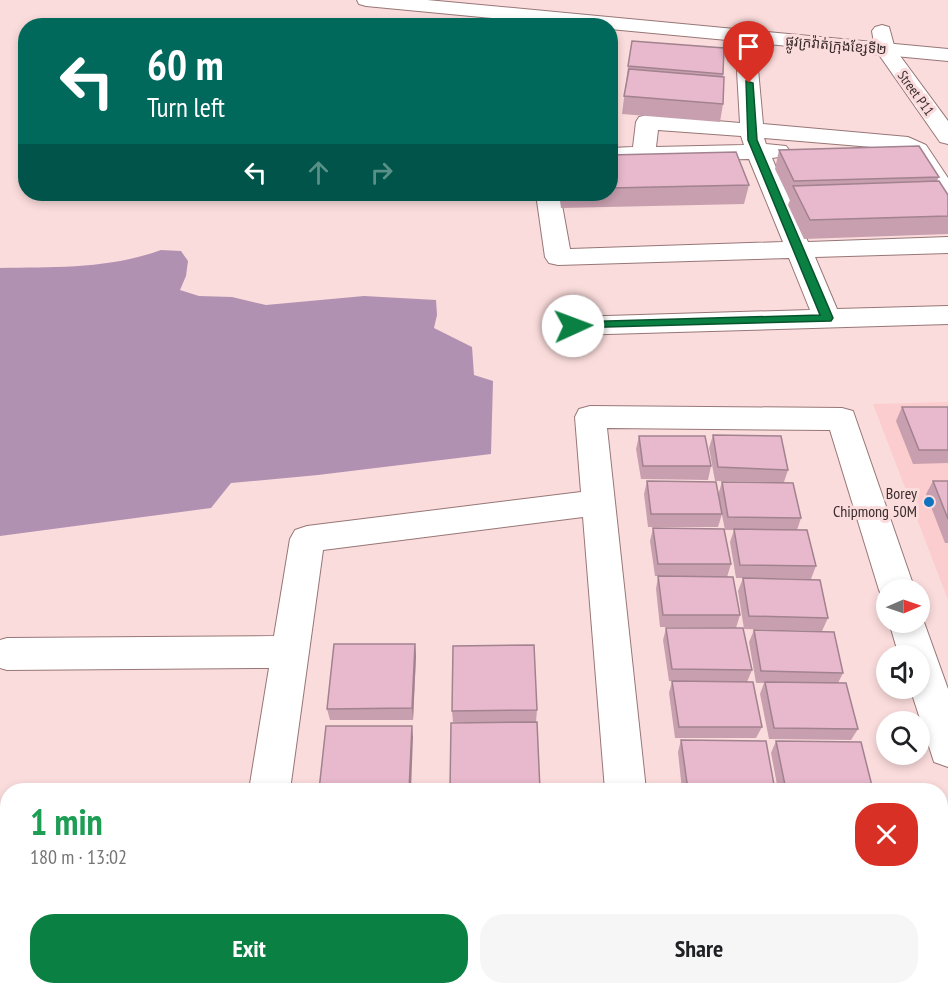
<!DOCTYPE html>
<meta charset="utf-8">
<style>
body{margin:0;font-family:"PT Sans Narrow","Noto Sans Khmer",sans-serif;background:#f6f6f6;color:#202124;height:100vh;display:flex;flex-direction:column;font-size:22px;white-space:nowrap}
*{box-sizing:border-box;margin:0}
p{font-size:20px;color:#757577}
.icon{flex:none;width:33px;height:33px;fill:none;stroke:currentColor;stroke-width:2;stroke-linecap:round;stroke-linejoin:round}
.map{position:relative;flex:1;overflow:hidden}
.side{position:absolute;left:0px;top:783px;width:948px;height:212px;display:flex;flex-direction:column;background:#fff;border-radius:24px 24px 0 0;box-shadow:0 3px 9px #0003}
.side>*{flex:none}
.hud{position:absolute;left:18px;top:18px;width:600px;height:183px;border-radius:24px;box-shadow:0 3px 9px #0003;background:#00695c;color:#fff;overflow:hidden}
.needle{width:39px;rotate:88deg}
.buttons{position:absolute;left:876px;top:579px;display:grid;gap:12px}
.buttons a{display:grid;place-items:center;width:54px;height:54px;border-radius:50%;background:#fff;box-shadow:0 3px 9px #0003;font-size:30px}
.pin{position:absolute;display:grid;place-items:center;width:51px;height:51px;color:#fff;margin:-62px -26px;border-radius:50% 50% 50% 0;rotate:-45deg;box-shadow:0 0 6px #0007}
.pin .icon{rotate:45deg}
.me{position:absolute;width:66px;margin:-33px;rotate:88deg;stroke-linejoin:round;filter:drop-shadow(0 0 4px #0008)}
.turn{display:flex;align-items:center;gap:21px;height:126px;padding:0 30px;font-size:27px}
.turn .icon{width:78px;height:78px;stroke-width:2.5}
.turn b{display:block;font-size:42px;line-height:51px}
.lanes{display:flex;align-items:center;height:57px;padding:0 30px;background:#0003;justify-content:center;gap:30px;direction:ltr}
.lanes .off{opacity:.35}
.round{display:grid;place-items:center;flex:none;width:63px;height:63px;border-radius:24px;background:#f6f6f6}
.overview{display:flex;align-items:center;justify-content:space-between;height:102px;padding:0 30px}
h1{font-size:36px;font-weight:700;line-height:45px;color:#1e9e55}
.action{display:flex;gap:12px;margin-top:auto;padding:12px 30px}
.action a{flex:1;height:69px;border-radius:24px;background:#0b8043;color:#fff;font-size:24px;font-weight:700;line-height:69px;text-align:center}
.action a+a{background:#f6f6f6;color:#202124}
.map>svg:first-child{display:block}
.built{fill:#fccdce}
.water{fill:#b191b1}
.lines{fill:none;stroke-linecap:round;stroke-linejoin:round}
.minor-casing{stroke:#987676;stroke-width:2}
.major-casing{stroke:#987676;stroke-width:2}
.minor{fill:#fff;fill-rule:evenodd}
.major{fill:#fff;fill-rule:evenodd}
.wall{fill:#c89faf}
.shaded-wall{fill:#a2828f}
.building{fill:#e8b9cc;stroke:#a2828f;stroke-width:1.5}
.route{fill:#0b8043;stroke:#07532c;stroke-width:1.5}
.poi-dot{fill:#0f74c0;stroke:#fbdcdc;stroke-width:2}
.labels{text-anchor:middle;stroke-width:6;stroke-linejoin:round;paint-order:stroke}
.far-street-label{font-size:14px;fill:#3a2c2c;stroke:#fbdcdc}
.poi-label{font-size:16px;fill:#3a2c2c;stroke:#fbdcdc;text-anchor:end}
</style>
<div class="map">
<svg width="948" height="994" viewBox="0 0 948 994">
<rect width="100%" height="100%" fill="#fbdcdc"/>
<path class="built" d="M948,402V600L873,404Z"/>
<path class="water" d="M161,250L181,251L188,261L186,276L180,290L199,296L232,297L266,305L364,296L436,300L437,315L434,328L472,347L474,375L493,381L491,454L318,475L231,483L211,508L0,536V268C54,267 109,269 161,250Z"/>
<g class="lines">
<defs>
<path id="minor" d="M882,25L889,27L895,49L948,121V144L940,142L875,49L872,31L875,27Z
M745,30L752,32L755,36L763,124L908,137L926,145L948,178V204L939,202L909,155L896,149L764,138L766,144L786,146L790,151L786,156L772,158L808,242L948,237V253L815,257L837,309L948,306V324L573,335L563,332L559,326L563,320L573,317L810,310L789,258L558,265L549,263L545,257L536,194H560L570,249L783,242L749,159L610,162V148L633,147L636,122L639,117L647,115L740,123L735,36L738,32ZM658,130L741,136L744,145L656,147Z
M590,406L842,408L853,411L915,590H886V601L884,600L879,590L830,430L607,428L646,790H605L583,517L323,550L290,790H249L269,668L7,670L0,668V640L7,638L274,636L290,539L295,530L307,526L581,492L575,417L579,409Z
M920,611L948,689V767L934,762L910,688H920V656H899L889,622H920Z
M218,987H264V994H216Z
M622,987H668L669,994H621Z"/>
<path id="major" d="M357,0H427L948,49V61L610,29V26H574L366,6L359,4Z"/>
</defs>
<use href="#minor" class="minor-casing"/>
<use href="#major" class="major-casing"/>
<use href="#minor" class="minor"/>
<use href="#major" class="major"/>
</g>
<path class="wall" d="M628,66L723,74V104L720,122L622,114Z
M779,150L939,177L937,181L948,195V234L804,239L788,205L790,200L775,169Z
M610,155L749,185L744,204L561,208L559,194H610Z
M902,407H948V463L913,464L896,421Z
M713,435L788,470L784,482L801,518L797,530L816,566L811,579L736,578L730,542L734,530H725L718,495L722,482H773L715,481L709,448Z
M639,436L711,466L708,480L641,479L636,449Z
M647,481L722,514L718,527H648L644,494Z
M933,481H948V543H945L926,494Z
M653,528L731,564L727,577L740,615L736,628L660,627L656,589L658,576H655L650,541Z
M743,578L828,618L822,631L744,629L738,591Z
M666,628L752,670L747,682L762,727L756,738H675L669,693L672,681H669L663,640Z
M754,630L843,673L838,683L858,729L851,740L769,739L760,694L764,683H756L749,642Z
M415,644L416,656L413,720H330L327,709Z
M537,710L536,722H453L452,711Z
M681,740L775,790H682L678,752Z
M776,741L873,790H778L771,753Z
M707,987H812L814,994H708Z
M818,987H926L928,994H820Z"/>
<path class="shaded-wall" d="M415,644L416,656L413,720L412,708Z
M412,726L413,737L411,790H409Z"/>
<path class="building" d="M632,41L724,48L723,74L628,66Z
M629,69L724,77L723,104L624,96Z
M919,146L939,177L794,181L779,150Z
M736,152L749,185L610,188V155Z
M939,181L948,195V216L810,220L793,186Z
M902,407H948V450H919Z
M713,435L781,436L788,470L718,467Z
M639,436H705L711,466H643Z
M647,481L716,482L722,514H651Z
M933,481H948V519Z
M722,482L793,483L801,518L728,517Z
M653,528L724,529L731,564H658Z
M734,529L807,530L816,566L740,565Z
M658,576L733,577L740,615H663Z
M743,578L820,580L828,618L749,616Z
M666,628H743L752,670L672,669Z
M754,630L834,632L843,673L761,671Z
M334,644H415L412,708L327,709Z
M534,645L537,710L452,711L453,646Z
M672,681L753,682L762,727H679Z
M765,682L846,683L858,729L774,728Z
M537,722L540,790H450L451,723Z
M326,726H412L409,790H319Z
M681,740L766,741L775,790H688Z
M776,741L861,742L873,790H786Z
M296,987H398L397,994H295Z
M440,987H542V994H440Z
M713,987H812L814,994H714Z
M827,987H926L928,994H829Z"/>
<path class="route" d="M746,81L753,83L757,140L833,318L831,321L569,328V323L573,322L820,315L748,140Z"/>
<circle class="poi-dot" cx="929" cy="502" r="6"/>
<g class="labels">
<g class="far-street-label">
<text transform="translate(836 45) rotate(5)" y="5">ផ្លូវក្រវ៉ាត់ក្រុងខ្សែទី២</text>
<text transform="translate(916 93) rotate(54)" y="5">Street P11</text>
</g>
<g class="poi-label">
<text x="917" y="499">Borey<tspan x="917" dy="18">Chipmong 50M</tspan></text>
</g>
</g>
</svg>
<div class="buttons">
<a><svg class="needle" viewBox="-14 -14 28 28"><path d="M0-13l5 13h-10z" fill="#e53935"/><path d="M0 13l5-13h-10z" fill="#757577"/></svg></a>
<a><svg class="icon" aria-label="sound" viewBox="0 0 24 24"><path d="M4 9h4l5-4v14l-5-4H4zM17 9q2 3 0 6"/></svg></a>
<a><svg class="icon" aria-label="search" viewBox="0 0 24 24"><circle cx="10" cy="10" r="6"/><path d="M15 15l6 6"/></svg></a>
</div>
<div class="pin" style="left:749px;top:83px;background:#d93025"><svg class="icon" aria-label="arrive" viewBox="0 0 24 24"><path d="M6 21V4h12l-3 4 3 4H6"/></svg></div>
<svg class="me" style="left:573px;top:326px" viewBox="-20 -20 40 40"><circle r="19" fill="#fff"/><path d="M0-13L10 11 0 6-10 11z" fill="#0b8043"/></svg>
<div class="hud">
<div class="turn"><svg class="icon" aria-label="left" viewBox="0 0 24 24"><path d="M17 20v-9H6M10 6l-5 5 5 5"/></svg><div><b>60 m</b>Turn left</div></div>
<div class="lanes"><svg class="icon" aria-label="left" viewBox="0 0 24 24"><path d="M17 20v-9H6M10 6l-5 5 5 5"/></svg><svg class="icon off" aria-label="ahead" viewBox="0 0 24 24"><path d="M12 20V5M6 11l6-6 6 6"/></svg><svg class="icon off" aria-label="right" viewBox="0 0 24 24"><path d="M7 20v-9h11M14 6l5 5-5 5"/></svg></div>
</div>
<section class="side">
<div class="overview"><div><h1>1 min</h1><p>180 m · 13:02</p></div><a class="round" style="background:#d93025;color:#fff"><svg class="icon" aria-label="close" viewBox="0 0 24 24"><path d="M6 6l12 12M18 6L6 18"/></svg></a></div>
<div class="action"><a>Exit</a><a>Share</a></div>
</section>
</div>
